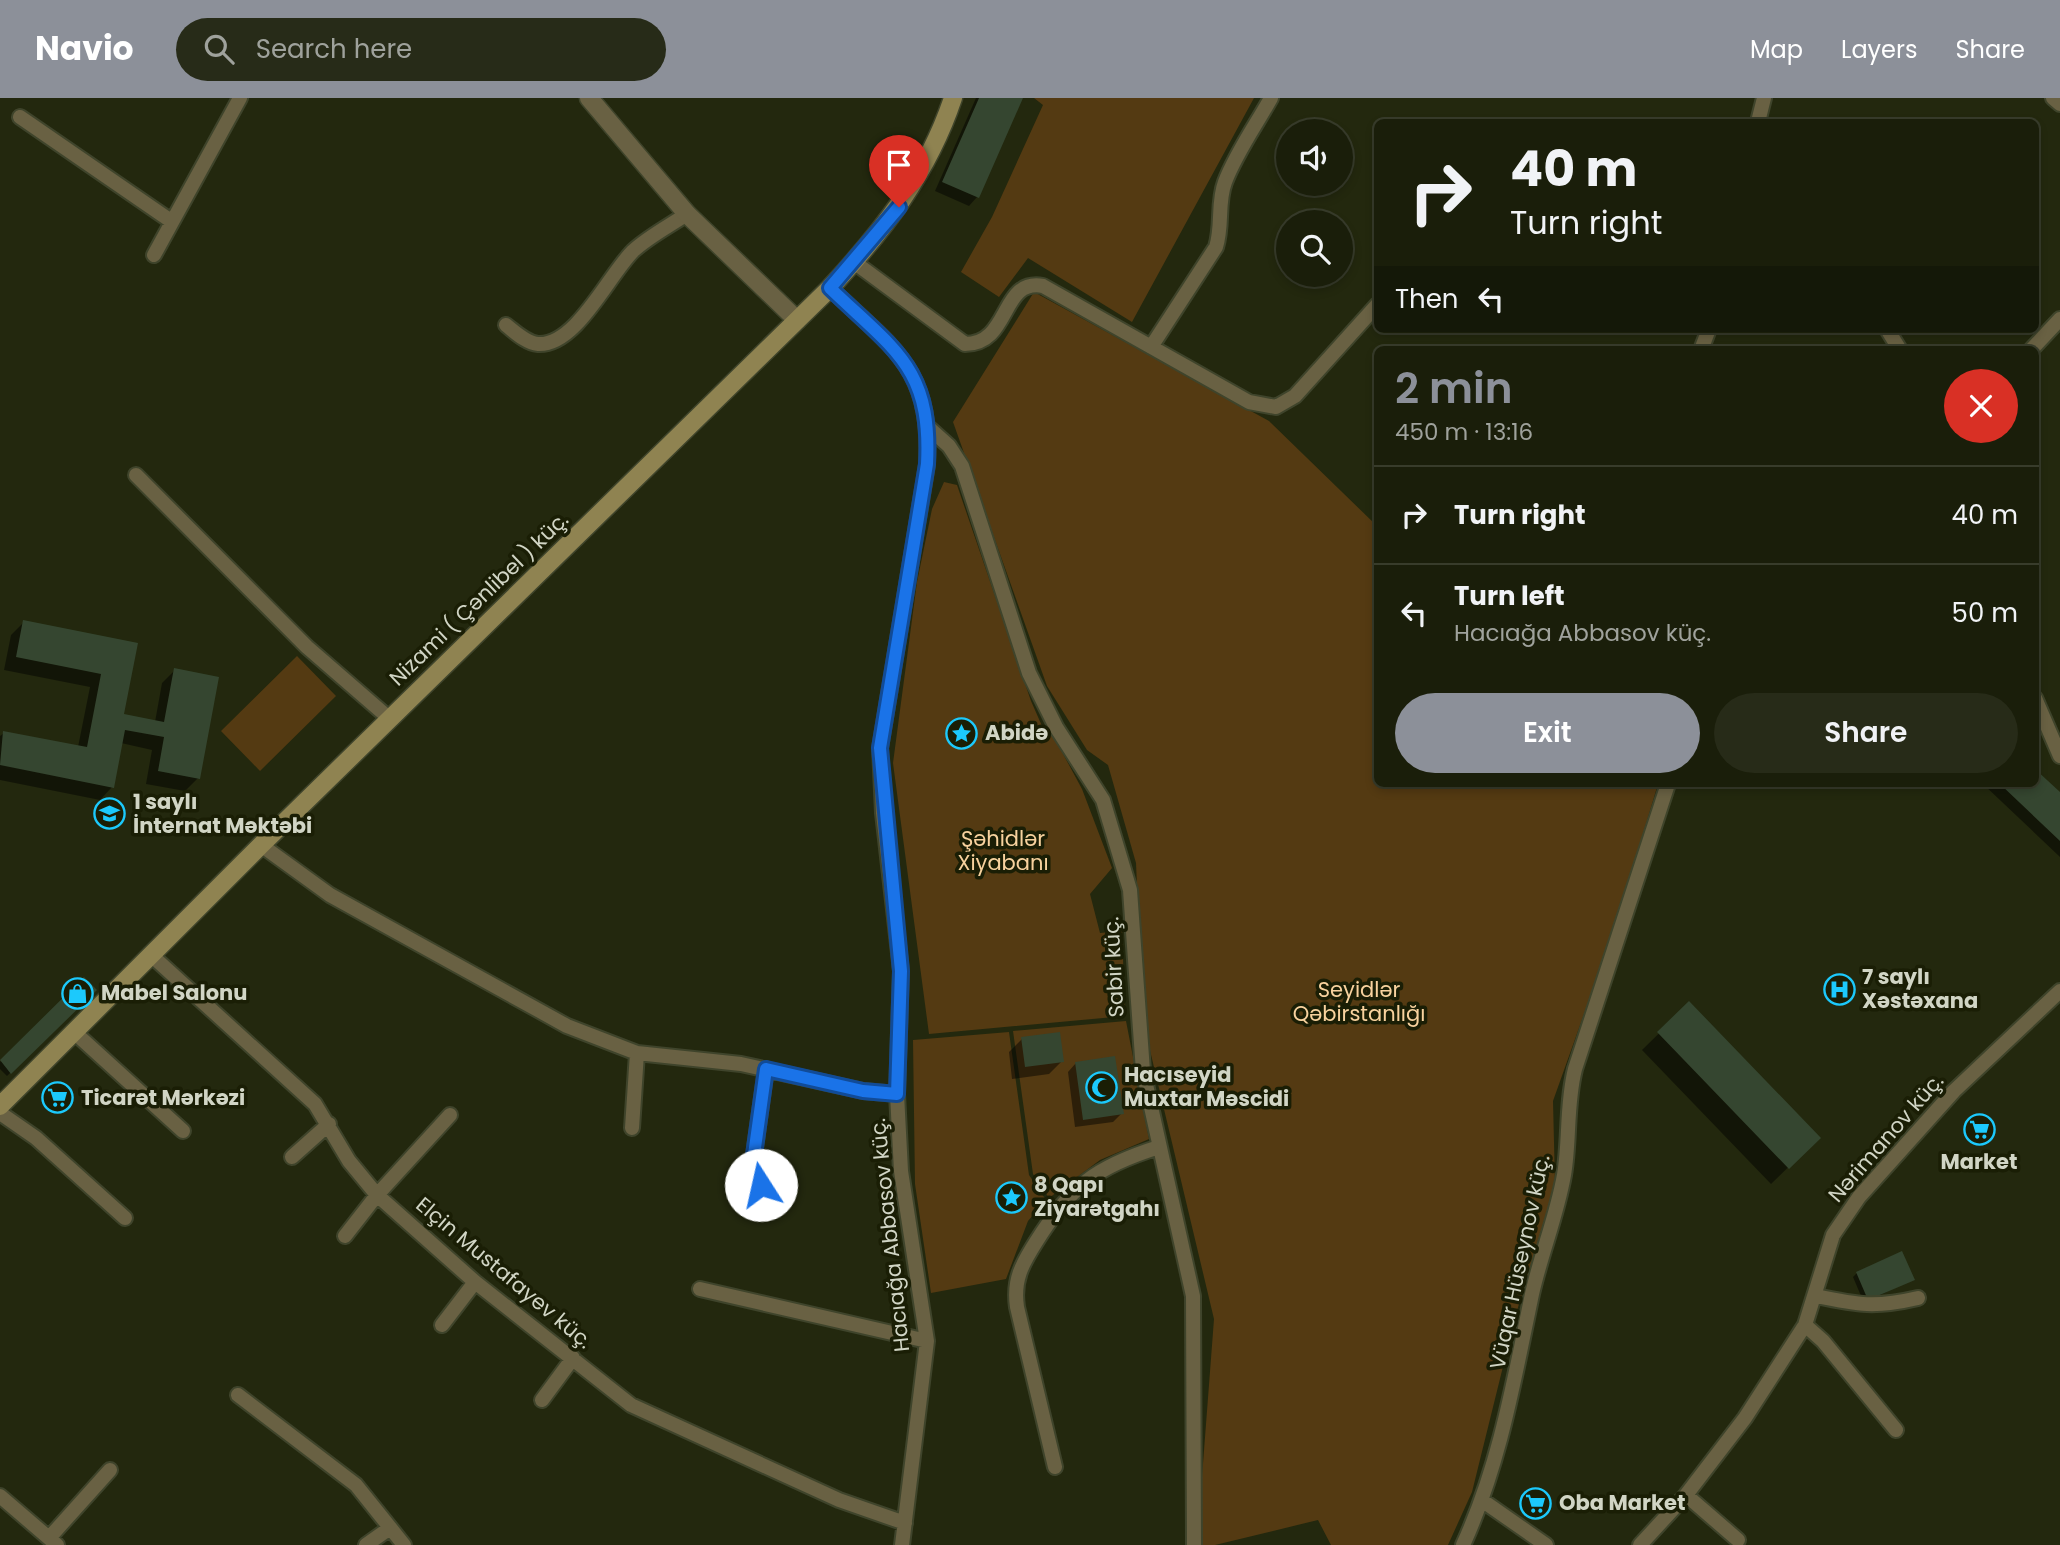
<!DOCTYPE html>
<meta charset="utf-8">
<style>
body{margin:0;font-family:Poppins,sans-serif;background:#272b18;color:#f1f3f6;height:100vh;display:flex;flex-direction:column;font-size:26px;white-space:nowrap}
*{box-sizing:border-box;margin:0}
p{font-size:23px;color:#9fa29c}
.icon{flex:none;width:38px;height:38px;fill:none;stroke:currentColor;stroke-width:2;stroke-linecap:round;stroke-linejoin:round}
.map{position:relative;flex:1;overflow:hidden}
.details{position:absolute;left:1374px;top:248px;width:665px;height:441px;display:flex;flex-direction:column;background:#1a1e0a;border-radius:10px;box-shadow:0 4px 10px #0003,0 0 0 2px #383c2b}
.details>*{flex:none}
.top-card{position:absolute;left:1374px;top:21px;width:665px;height:214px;border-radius:10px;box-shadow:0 4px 10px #0003,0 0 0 2px #383c2b;background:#1a1e0a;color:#f1f3f6;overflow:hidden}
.tools{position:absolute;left:1276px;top:21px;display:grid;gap:14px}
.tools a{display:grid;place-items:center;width:77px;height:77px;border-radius:50%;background:#1a1e0a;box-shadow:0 4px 10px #0003,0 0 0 2px #383c2b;font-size:35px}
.pin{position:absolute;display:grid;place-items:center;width:60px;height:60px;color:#fff;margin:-72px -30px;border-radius:50% 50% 50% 0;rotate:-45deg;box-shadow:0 0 7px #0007}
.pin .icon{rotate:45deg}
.me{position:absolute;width:77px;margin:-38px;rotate:350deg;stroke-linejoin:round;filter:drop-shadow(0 0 5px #0008)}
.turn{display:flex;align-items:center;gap:24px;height:147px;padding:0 21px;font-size:32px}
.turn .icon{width:91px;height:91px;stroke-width:2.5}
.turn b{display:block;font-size:49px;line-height:60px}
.then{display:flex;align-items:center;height:66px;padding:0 21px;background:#0003;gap:14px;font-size:26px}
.round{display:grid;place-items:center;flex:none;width:74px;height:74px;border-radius:37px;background:#272b18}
.overview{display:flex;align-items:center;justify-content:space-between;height:119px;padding:0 21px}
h1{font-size:42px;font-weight:600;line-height:52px;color:#8c9099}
.primary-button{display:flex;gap:14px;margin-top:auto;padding:14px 21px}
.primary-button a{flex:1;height:80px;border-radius:42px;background:#8c9099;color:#fff;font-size:28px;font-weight:600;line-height:80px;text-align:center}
.primary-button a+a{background:#272b18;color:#f1f3f6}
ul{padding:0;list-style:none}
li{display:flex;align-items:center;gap:21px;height:98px;padding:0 21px;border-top:2px solid #383c2b}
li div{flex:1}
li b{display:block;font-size:26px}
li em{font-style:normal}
header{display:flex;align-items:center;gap:42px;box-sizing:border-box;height:98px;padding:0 35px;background:#8c9099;color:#fff}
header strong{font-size:33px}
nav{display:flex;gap:38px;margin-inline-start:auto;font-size:24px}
.search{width:490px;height:63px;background:#272b18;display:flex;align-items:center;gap:18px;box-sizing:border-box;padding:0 24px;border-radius:38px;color:#9fa29c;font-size:26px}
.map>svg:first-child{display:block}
.green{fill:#543a12}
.shadow{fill:#0007}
.building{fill:#354630}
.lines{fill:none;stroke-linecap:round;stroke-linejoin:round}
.minor-casing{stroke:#3f442b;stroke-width:18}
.tertiary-casing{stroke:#3f442b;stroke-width:21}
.secondary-casing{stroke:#3f442b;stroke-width:21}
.minor{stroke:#696143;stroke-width:14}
.tertiary{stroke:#696143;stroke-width:18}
.secondary{stroke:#8f8351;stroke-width:18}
.route-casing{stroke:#114b97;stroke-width:18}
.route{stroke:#1a73e8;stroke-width:12}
.labels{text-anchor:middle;stroke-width:7;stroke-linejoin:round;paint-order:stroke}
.street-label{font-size:21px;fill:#d1d5c5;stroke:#1a1e05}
.poi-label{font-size:21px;font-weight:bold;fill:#d1d5c5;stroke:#1a1e05;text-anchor:start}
.park-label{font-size:21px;fill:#f8d29e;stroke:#1a1e05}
</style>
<header>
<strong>Navio</strong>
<div class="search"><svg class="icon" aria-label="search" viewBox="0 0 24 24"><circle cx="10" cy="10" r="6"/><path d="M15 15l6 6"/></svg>Search here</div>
<nav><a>Map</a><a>Layers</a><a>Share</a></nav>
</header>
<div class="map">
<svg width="2060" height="1447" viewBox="0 0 2060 1447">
<rect width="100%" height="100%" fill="#23280e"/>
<path class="green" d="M1034,0H1254L1132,224L1028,160L999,199L961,174L992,119L1043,7Z
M1034,194L1269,323L1377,428V686H1658L1615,829L1553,1003L1555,1086L1516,1216L1472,1394L1448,1447H1331L1318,1422L1215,1447H1203L1200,1405L1214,1221L1143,923L1136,765L1108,667L1087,652L1047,588L953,324Z
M944,384L957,387L1031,603L1042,628H1048L1082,691L1112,770L1090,796L1100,835L1122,833L1125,918L929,936L893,665L917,484L932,411Z
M297,558L336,598L260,673L221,633Z
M1126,923L1149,1041L1100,1062L1049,1100L1033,1076L1013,933Z
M1009,934L1029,1077L1046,1102L1028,1123L1006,1181L931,1195L915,1086L913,942Z"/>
<path class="shadow" d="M976,0H1022L977,99L969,108L935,93Z
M24,524L136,546L122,617L155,624L162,585L175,572L198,680L185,693L146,686L152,652L121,645L112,689L100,702L0,682V638L4,635L78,649L90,589L4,572L11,537Z
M1983,686H2035L2060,697V759Z
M84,881L94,892L7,978L0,971V964Z
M1689,906L1818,1040L1771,1086L1642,952Z
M1022,941L1062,963L1049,976L1012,981L1009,954Z
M1076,965L1122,1015L1113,1024L1075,1029L1068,974Z
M1857,1175L1913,1181L1864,1205L1853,1179Z"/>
<path class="building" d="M979,0H1023L979,100L942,84Z
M23,522L138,545L124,616L164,624L174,570L219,579L200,681L158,673L164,639L125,632L114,690L0,667L3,633L87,649L101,576L16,559Z
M2035,671L2060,694V743L2000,686H2035Z
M84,879L97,892L11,976L0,962Z
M1689,903L1821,1040L1789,1071L1657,934Z
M1060,934L1064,964L1025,969L1021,939Z
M1115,958L1124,1016L1083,1022L1075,964Z
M1902,1153L1915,1182L1868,1202L1856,1174Z"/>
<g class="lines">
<defs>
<path id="minor" d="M2053,0L2060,6
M20,19L171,123
M1758,24L1764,0
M154,157L240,0
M854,164L965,246C1011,246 1000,180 1043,188L1249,304L1276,309L1295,298L1377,207
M830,190C894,251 932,270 927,367L880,650L883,715L901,873L897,996L901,1073L927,1243L902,1447
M506,227C515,234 526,245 538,246C576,248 608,178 633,153C648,139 669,128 687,116
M1887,231L1900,252
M1151,249L1216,149C1223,127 1217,105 1225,84C1236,55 1256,27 1271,0
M1701,252L1709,231
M2031,252L2060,221
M929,330L949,348L962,368L1029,575L1056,629L1103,702L1130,792L1143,973L1193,1198L1194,1447
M136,377L307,549L390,621
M2035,600L2060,658
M261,747L330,797L567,928L637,955L741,966L863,993L897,996
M150,856L315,1006L349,1063L377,1097L475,1184L631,1307L839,1402L905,1425
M73,933L183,1033
M0,1015L36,1040L125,1120
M632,1030L637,955
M292,1059L329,1026
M761,1087L753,1064L766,971
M345,1138L377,1097L450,1017
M700,1191L927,1243
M1816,1198C1859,1207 1875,1210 1918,1200
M442,1227L475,1184
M1805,1227L1823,1243L1896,1332
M238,1297L356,1387L404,1447
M542,1302L573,1260
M1055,1369L1017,1209C1013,1182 1022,1166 1036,1144C1071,1088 1095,1069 1159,1049
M1686,1397L1738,1442
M0,1398L57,1447
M1483,1403L1546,1447
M49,1440L110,1372
M366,1447L390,1430
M1463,1447C1500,1366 1514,1282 1532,1196C1541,1156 1557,1117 1564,1077C1570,1042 1566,1007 1575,971L1668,686
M1640,1447L1686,1397L1745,1320L1805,1227L1833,1137L1859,1099L1954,993L2060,893"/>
<path id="tertiary" d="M589,0L687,116L797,222"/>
<path id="secondary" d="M0,1008L261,747L830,190C883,133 928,75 953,0"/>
</defs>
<use href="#minor" class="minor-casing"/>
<use href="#tertiary" class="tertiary-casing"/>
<use href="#secondary" class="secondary-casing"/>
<use href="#minor" class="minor"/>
<use href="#tertiary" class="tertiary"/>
<use href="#secondary" class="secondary"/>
</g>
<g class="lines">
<defs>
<path id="route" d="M761,1087L753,1064L766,971L863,993L897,996L901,873L880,650L927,366C932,269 894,252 830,190L899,109"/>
</defs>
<use href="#route" class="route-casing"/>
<use href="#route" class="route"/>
</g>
<defs>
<symbol id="sight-ring" viewBox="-11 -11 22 22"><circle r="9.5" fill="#1a1e05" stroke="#1cc9fc" stroke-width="1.5"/><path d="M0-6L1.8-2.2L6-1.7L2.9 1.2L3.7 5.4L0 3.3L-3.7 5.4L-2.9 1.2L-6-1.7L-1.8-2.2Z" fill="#1cc9fc"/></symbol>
<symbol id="school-ring" viewBox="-11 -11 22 22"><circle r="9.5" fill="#1a1e05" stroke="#1cc9fc" stroke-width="1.5"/><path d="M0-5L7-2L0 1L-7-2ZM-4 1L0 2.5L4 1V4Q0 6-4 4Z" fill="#1cc9fc"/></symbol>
<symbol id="hospital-ring" viewBox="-11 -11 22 22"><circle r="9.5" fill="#1a1e05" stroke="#1cc9fc" stroke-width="1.5"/><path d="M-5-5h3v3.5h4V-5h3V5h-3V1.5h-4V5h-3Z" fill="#1cc9fc"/></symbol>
<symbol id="shop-ring" viewBox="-11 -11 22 22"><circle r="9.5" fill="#1a1e05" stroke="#1cc9fc" stroke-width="1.5"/><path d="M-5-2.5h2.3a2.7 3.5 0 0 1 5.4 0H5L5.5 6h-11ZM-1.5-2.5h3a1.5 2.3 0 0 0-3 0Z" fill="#1cc9fc"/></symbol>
<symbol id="mosque-ring" viewBox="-11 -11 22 22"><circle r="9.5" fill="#1a1e05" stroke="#1cc9fc" stroke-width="1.5"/><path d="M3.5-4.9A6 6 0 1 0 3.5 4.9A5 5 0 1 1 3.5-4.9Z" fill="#1cc9fc"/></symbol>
<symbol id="supermarket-ring" viewBox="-11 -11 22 22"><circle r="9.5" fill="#1a1e05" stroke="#1cc9fc" stroke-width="1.5"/><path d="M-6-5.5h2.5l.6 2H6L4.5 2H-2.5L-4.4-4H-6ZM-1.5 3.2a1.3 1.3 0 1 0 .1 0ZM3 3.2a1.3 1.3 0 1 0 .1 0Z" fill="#1cc9fc"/></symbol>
</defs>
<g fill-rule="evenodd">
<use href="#sight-ring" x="944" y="618" width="35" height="35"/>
<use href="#school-ring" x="92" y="698" width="35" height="35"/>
<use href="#hospital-ring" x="1822" y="874" width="35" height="35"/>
<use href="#shop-ring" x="60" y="878" width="35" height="35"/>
<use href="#mosque-ring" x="1084" y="972" width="35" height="35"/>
<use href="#supermarket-ring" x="40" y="982" width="35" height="35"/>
<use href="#supermarket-ring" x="1962" y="1014" width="35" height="35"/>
<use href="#sight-ring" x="994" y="1082" width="35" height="35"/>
<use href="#supermarket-ring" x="1518" y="1388" width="35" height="35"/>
</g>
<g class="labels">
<g class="street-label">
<text transform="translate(479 501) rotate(-44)" y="7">Nizami ( Çənlibel ) küç.</text>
<text transform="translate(1114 869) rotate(-93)" y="7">Sabir küç.</text>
<text transform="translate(1886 1040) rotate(-49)" y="7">Nərimanov küç.</text>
<text transform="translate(890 1137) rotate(-96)" y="7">Hacıağa Abbasov küç.</text>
<text transform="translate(1520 1164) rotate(-78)" y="7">Vüqar Hüseynov küç.</text>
<text transform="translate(504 1175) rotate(40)" y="7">Elçin Mustafayev küç.</text>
</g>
<g class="poi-label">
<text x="985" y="642">Abidə</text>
<text x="133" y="711">1 saylı<tspan x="133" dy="24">İnternat Məktəbi</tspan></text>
<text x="1862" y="886">7 saylı<tspan x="1862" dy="24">Xəstəxana</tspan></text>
<text x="101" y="902">Mabel Salonu</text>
<text x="1124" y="984">Hacıseyid<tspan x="1124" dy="24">Muxtar Məscidi</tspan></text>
<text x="81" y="1007">Ticarət Mərkəzi</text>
<text x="1979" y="1071" text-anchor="middle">Market</text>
<text x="1034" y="1094">8 Qapı<tspan x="1034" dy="24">Ziyarətgahı</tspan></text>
<text x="1559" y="1412">Oba Market</text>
</g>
<g class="park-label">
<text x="1003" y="748">Şəhidlər<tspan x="1003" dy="24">Xiyabanı</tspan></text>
<text x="1359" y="899">Seyidlər<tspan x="1359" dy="24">Qəbirstanlığı</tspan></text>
</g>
</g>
</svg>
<div class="tools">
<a><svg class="icon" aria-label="sound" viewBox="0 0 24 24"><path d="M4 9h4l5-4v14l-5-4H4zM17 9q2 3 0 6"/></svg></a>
<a><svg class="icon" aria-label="search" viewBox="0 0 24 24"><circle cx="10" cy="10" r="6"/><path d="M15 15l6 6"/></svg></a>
</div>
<div class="pin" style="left:899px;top:109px;background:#d93025"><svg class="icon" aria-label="arrive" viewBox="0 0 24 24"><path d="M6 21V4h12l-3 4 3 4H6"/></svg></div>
<svg class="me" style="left:761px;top:1087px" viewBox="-20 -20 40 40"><circle r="19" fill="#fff"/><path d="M0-13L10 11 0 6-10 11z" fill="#1a73e8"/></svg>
<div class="top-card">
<div class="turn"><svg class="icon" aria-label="right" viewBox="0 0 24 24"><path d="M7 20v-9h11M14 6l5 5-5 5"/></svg><div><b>40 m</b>Turn right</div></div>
<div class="then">Then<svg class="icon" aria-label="left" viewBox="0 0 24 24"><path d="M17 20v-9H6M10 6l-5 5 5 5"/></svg></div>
</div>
<section class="details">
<div class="overview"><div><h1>2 min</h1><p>450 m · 13:16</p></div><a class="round" style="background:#d93025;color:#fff"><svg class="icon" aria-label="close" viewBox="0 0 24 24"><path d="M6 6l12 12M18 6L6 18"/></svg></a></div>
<ul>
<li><svg class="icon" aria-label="right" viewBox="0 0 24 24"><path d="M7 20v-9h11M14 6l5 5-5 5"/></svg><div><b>Turn right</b></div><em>40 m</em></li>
<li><svg class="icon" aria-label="left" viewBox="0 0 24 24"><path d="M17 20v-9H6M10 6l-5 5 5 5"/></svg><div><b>Turn left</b><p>Hacıağa Abbasov küç.</p></div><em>50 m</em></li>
</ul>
<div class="primary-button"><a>Exit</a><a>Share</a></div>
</section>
</div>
